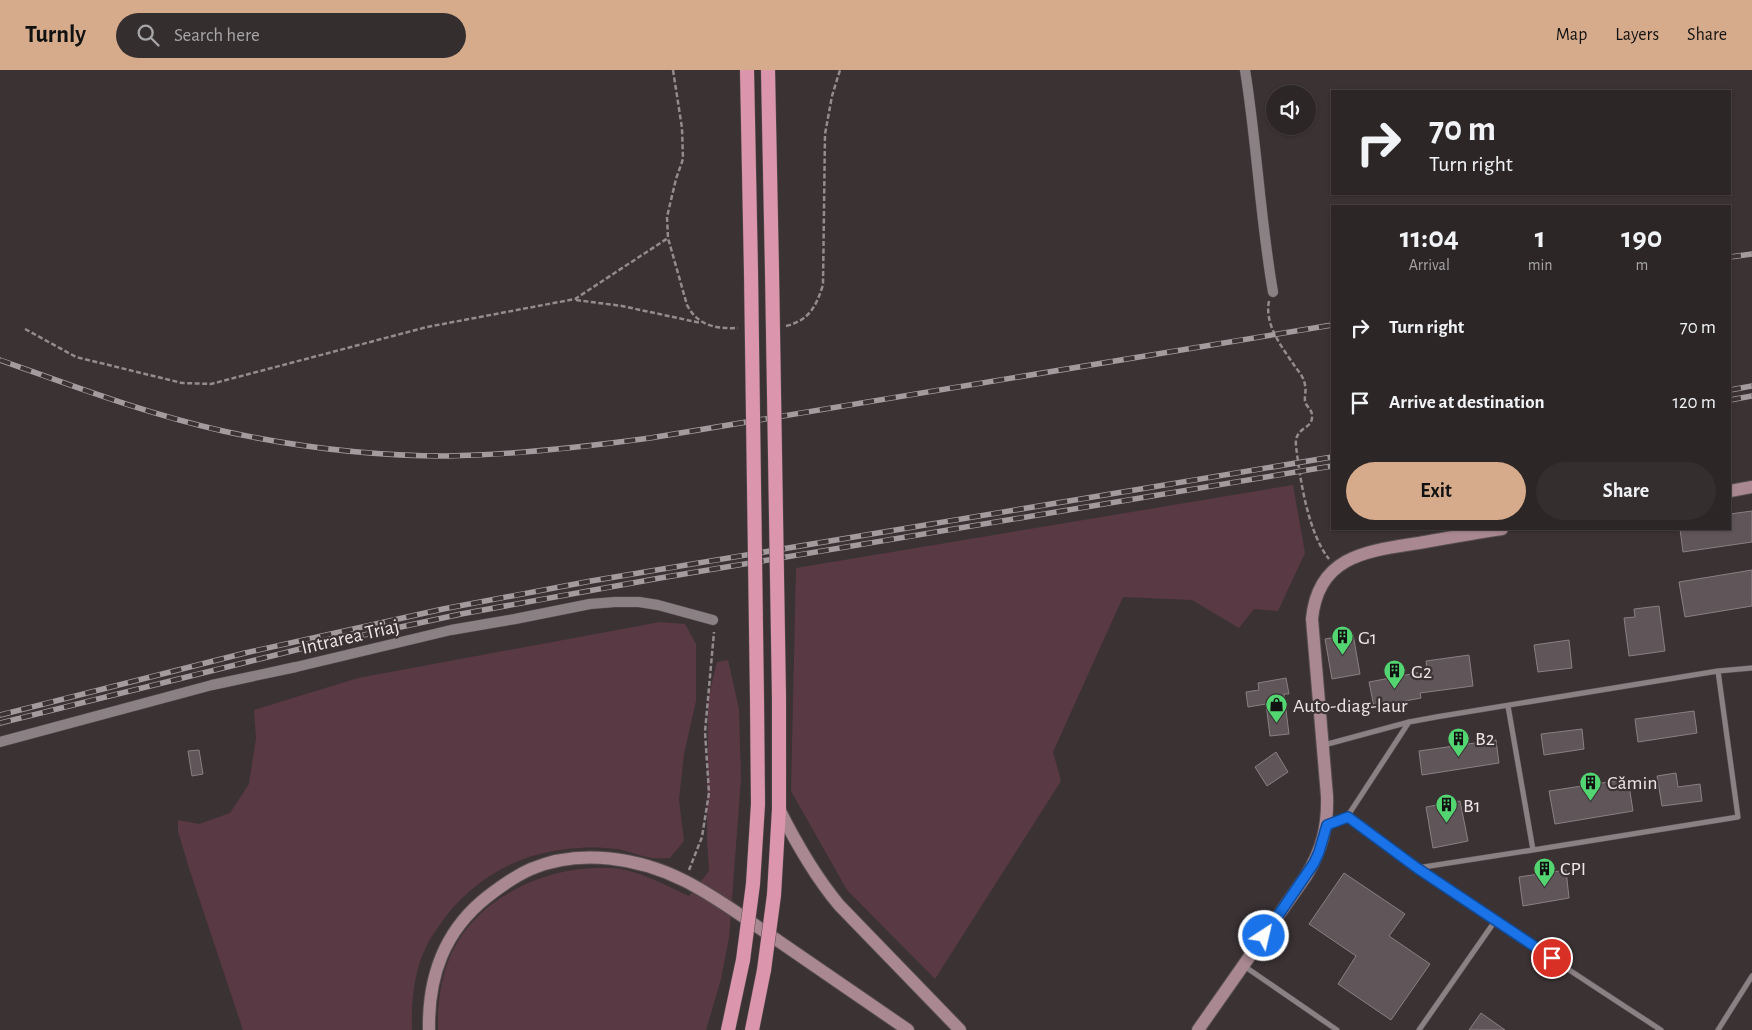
<!DOCTYPE html>
<meta charset="utf-8">
<style>
body{margin:0;font-family:"Alegreya Sans",sans-serif;background:#342e2f;color:#f1f3f6;height:100vh;display:flex;flex-direction:column;font-size:19px;white-space:nowrap}
*{box-sizing:border-box;margin:0}
p{font-size:16px;color:#a6a5a7}
.icon{flex:none;width:28px;height:28px;fill:none;stroke:currentColor;stroke-width:2;stroke-linecap:round;stroke-linejoin:round}
.map{position:relative;flex:1;overflow:hidden}
.panel{position:absolute;left:1331px;top:135px;width:400px;height:325px;display:flex;flex-direction:column;background:#2c2627;border-radius:0px;box-shadow:0 1px 4px #0004,0 0 0 1px #484344}
.panel>*{flex:none}
.hud{position:absolute;left:1331px;top:20px;width:400px;height:105px;border-radius:0px;box-shadow:0 1px 4px #0004,0 0 0 1px #484344;background:#2c2627;color:#f1f3f6;overflow:hidden}
.tools{position:absolute;left:1266px;top:15px;display:grid;gap:10px}
.tools a{display:grid;place-items:center;width:50px;height:50px;border-radius:50%;background:#2c2627;box-shadow:0 1px 4px #0004,0 0 0 1px #484344;font-size:25px}
.pin{position:absolute;display:grid;place-items:center;width:42px;height:42px;color:#fff;margin:-21px;border:2px solid #fff;border-radius:50%;box-shadow:0 1px 5px #0007}
.me{position:absolute;width:55px;margin:-28px;rotate:35deg;stroke-linejoin:round;filter:drop-shadow(0 0 4px #0008)}
.turn{display:flex;align-items:center;gap:18px;height:105px;padding:0 15px;font-size:22px}
.turn .icon{width:65px;height:65px;stroke-width:2.5}
.turn b{display:block;font-size:35px;line-height:42px}
.eta{display:flex;justify-content:space-evenly;align-items:center;height:85px;text-align:center}
.eta b{font-size:30px;font-weight:600;line-height:35px}
.primary-button{display:flex;gap:10px;margin-top:auto;padding:10px 15px}
.primary-button a{flex:1;height:58px;border-radius:30px;background:#d6ab8b;color:#111;font-size:20px;font-weight:600;line-height:58px;text-align:center}
.primary-button a+a{background:#342e2f;color:#f1f3f6}
ul{padding:0;list-style:none}
li{display:flex;align-items:center;gap:15px;height:75px;padding:0 15px}
li div{flex:1}
li b{display:block;font-size:19px}
li em{font-style:normal}
header{display:flex;align-items:center;gap:30px;box-sizing:border-box;height:70px;padding:0 25px;background:#d6ab8b;color:#111}
header strong{font-size:24px}
nav{display:flex;gap:28px;margin-inline-start:auto;font-size:18px}
.search{width:350px;height:45px;background:#342e2f;display:flex;align-items:center;gap:12px;box-sizing:border-box;padding:0 18px;border-radius:28px;color:#a6a5a7;font-size:19px}
.map>svg:first-child{display:block}
.green{fill:#593944}
.building{fill:#605559;stroke:#8a7f82}
.lines{fill:none;stroke-linecap:round;stroke-linejoin:round}
.service-casing{stroke:#574e51;stroke-width:6}
.minor-casing{stroke:#574e51;stroke-width:11}
.secondary-casing{stroke:#574e51;stroke-width:14}
.trunk-casing{stroke:#574e51;stroke-width:15}
.path{stroke:#938b8d;stroke-width:2.5;stroke-dasharray:5 2.5;stroke-linecap:butt}
.service{stroke:#8b8083;stroke-width:5}
.minor{stroke:#8b8083;stroke-width:10}
.secondary{stroke:#a98892;stroke-width:12}
.trunk{stroke:#db95ac;stroke-width:14}
.rail-casing{stroke:#a39b9d;stroke-width:5.5}
.rail{stroke:#3b3234;stroke-width:4;stroke-dasharray:11;stroke-linecap:butt}
.trunk-bridge-casing{stroke:#574e51;stroke-width:15;stroke-linecap:butt}
.trunk-bridge{stroke:#db95ac;stroke-width:14}
.route-casing{stroke:#114b97;stroke-width:12}
.route{stroke:#1a73e8;stroke-width:9}
.labels{text-anchor:middle;stroke-width:4.5;stroke-linejoin:round;paint-order:stroke}
.street-label{font-size:20px;fill:#ece5e7;stroke:#3b3234}
.poi-label{font-size:20px;fill:#ece5e7;stroke:#3b3234;text-anchor:start}
</style>
<header>
<strong>Turnly</strong>
<div class="search"><svg class="icon" aria-label="search" viewBox="0 0 24 24"><circle cx="10" cy="10" r="6"/><path d="M15 15l6 6"/></svg>Search here</div>
<nav><a>Map</a><a>Layers</a><a>Share</a></nav>
</header>
<div class="map">
<svg width="1752" height="960" viewBox="0 0 1752 960">
<rect width="100%" height="100%" fill="#3b3234"/>
<path class="green" d="M1293,415L1305,483L1278,541L1254,539L1239,558L1192,530L1123,527L1053,682L1061,711L935,909L847,820L791,721L796,498Z
M660,552L685,554L696,574V631L684,684L679,730L684,771L670,788C663,788 654,789 647,787C637,785 628,781 618,779C606,778 592,777 580,778C523,780 471,808 439,856C435,862 430,868 427,875C414,901 411,931 412,960H243L188,795L178,761V750L199,754L230,743L249,714L256,668L254,640L358,608Z
M728,590L739,639L741,709L729,868L721,909L706,960H438C437,934 441,906 452,882C480,825 550,794 611,798C640,800 664,815 689,826L709,801L707,770L708,629L717,592Z"/>
<path class="building" d="M1752,441V472L1683,482L1680,459H1730V444Z
M1752,500V536L1685,547L1679,512Z
M1659,536L1665,581L1629,586L1624,548L1635,547L1634,539Z
M1353,564L1360,604L1332,609L1325,569Z
M1569,570L1572,598L1538,602L1534,575Z
M1469,585L1473,616L1420,623L1421,628L1374,637L1369,612L1427,601L1426,591Z
M1286,608L1289,624H1284L1289,664L1270,666L1266,634L1248,637L1246,622L1259,620L1258,613Z
M1694,641L1697,663L1638,672L1635,649Z
M1582,659L1584,679L1544,685L1541,664Z
M1496,670L1499,693L1422,705L1419,681Z
M199,680L203,704L192,706L188,681Z
M1276,682L1288,702L1267,716L1255,697Z
M1676,703L1678,717L1700,714L1702,731L1662,736L1657,706Z
M1628,709L1633,741L1555,754L1549,721Z
M1460,731L1468,771L1433,778L1426,737Z
M1566,800L1569,828L1523,836L1519,807Z
M1344,803L1405,844L1389,866L1430,894L1391,950L1338,914L1356,886L1309,854Z
M1481,943L1505,960H1469Z"/>
<g class="lines">
<defs>
<path id="service" d="M1324,675L1409,652L1436,647L1718,601L1752,598
M1347,747L1409,652
M1327,755L1347,747C1450,822 1555,891 1661,960
M1533,780L1738,747L1718,601
M1417,798L1533,780L1508,636
M1244,896L1337,960
M1419,960L1495,851
M1718,960L1752,906"/>
<path id="minor" d="M1245,0C1257,74 1260,148 1273,222
M0,672L212,615L296,597L451,560L515,549L590,534L615,532H639L658,535L713,550"/>
<path id="secondary" d="M1730,421L1752,417
M779,739C796,773 814,805 839,835L960,960
M429,960C428,906 444,861 487,827C501,816 515,806 531,799C580,778 640,788 685,811C717,827 747,850 777,870C821,900 864,930 908,960
M1198,960L1306,806C1322,780 1328,756 1327,726L1312,549C1318,485 1368,481 1419,473C1447,468 1475,463 1502,459"/>
<path id="trunk" d="M747,0L751,202
M768,0L772,201
M753,814L758,734L757,629
M774,825L779,739V628
M728,960L743,890
M752,960L764,900"/>
</defs>
<use href="#service" class="service-casing"/>
<use href="#minor" class="minor-casing"/>
<use href="#secondary" class="secondary-casing"/>
<use href="#trunk" class="trunk-casing"/>
<path class="path" d="M673,0L682,58L683,89L676,109L667,147L668,168L687,235C698,256 716,259 738,258
M576,230L622,236L701,253
M1269,231C1264,256 1283,278 1296,298C1300,303 1304,308 1305,315C1307,321 1303,329 1306,334C1309,339 1313,341 1312,348C1311,360 1294,357 1296,376C1300,409 1308,463 1329,489
M786,256C810,250 816,236 823,215L825,64L832,26L840,0
M25,259L76,287L182,313L211,314L427,257L575,229L668,168
M689,800L702,767L709,723L705,662L714,562"/>
<use href="#service" class="service"/>
<use href="#minor" class="minor"/>
<use href="#secondary" class="secondary"/>
<use href="#trunk" class="trunk"/>
<defs>
<path id="rail" d="M1730,187L1752,184
M0,290C73,316 147,344 223,361C296,377 372,386 447,386C515,385 583,377 650,368L1332,255
M1730,320L1752,316
M1730,330L1752,326
M0,645L245,583L443,539L591,511L1332,387
M0,653L308,577L461,544L660,508L1332,396"/>
</defs>
<use href="#rail" class="rail-casing"/>
<use href="#rail" class="rail"/>
<defs>
<path id="trunk-bridge" d="M772,201L779,628
M751,202L757,629
M743,890L753,814
M764,900L774,825"/>
</defs>
<use href="#trunk-bridge" class="trunk-bridge-casing"/>
<use href="#trunk-bridge" class="trunk-bridge"/>
</g>
<g class="lines">
<defs>
<path id="route" d="M1264,866L1314,793L1319,782L1327,755L1348,747L1417,798L1552,888"/>
</defs>
<use href="#route" class="route-casing"/>
<use href="#route" class="route"/>
</g>
<defs>
<symbol id="building-pin" viewBox="-11 -11 22 30"><path d="M0 17L-7.5 6A9.5 9.5 0 1 1 7.5 6Z" fill="#53d672" stroke="#3b3234"/><path d="M-4-6H4V6H1V3H-1V6H-4ZM-2.5-4.3h1.7v1.8h-1.7ZM.8-4.3h1.7v1.8H.8ZM-2.5-1h1.7V.8h-1.7ZM.8-1h1.7V.8H.8Z" fill="#111"/></symbol>
<symbol id="shop-pin" viewBox="-11 -11 22 30"><path d="M0 17L-7.5 6A9.5 9.5 0 1 1 7.5 6Z" fill="#53d672" stroke="#3b3234"/><path d="M-5-2.5h2.3a2.7 3.5 0 0 1 5.4 0H5L5.5 6h-11ZM-1.5-2.5h3a1.5 2.3 0 0 0-3 0Z" fill="#111"/></symbol>
</defs>
<g fill-rule="evenodd">
<use href="#building-pin" x="1330" y="554" width="25" height="34"/>
<use href="#building-pin" x="1382" y="588" width="25" height="34"/>
<use href="#shop-pin" x="1264" y="622" width="25" height="34"/>
<use href="#building-pin" x="1446" y="656" width="25" height="34"/>
<use href="#building-pin" x="1578" y="700" width="25" height="34"/>
<use href="#building-pin" x="1434" y="722" width="25" height="34"/>
<use href="#building-pin" x="1532" y="786" width="25" height="34"/>
</g>
<g class="labels">
<g class="street-label">
<text transform="translate(350 566) rotate(-13)" y="7">Intrarea Triaj</text>
</g>
<g class="poi-label">
<text x="1358" y="574">G1</text>
<text x="1411" y="608">G2</text>
<text x="1293" y="642">Auto-diag-laur</text>
<text x="1475" y="675">B2</text>
<text x="1607" y="719">Cămin</text>
<text x="1463" y="742">B1</text>
<text x="1560" y="805">CPI</text>
</g>
</g>
</svg>
<div class="tools">
<a><svg class="icon" aria-label="sound" viewBox="0 0 24 24"><path d="M4 9h4l5-4v14l-5-4H4zM17 9q2 3 0 6"/></svg></a>
</div>
<div class="pin" style="left:1552px;top:888px;background:#d93025"><svg class="icon" aria-label="arrive" viewBox="0 0 24 24"><path d="M6 21V4h12l-3 4 3 4H6"/></svg></div>
<svg class="me" style="left:1264px;top:866px" viewBox="-20 -20 40 40"><circle r="17" fill="#1a73e8" stroke="#fff" stroke-width="3"/><path d="M0-11L8 9 0 5-8 9z" fill="#fff"/></svg>
<div class="hud">
<div class="turn"><svg class="icon" aria-label="right" viewBox="0 0 24 24"><path d="M7 20v-9h11M14 6l5 5-5 5"/></svg><div><b>70 m</b>Turn right</div></div>
</div>
<section class="panel">
<div class="eta">
<div><b>11:04</b><p>Arrival</p></div>
<div><b>1</b><p>min</p></div>
<div><b>190</b><p>m</p></div>
</div>
<ul>
<li><svg class="icon" aria-label="right" viewBox="0 0 24 24"><path d="M7 20v-9h11M14 6l5 5-5 5"/></svg><div><b>Turn right</b></div><em>70 m</em></li>
<li><svg class="icon" aria-label="arrive" viewBox="0 0 24 24"><path d="M6 21V4h12l-3 4 3 4H6"/></svg><div><b>Arrive at destination</b></div><em>120 m</em></li>
</ul>
<div class="primary-button"><a>Exit</a><a>Share</a></div>
</section>
</div>
